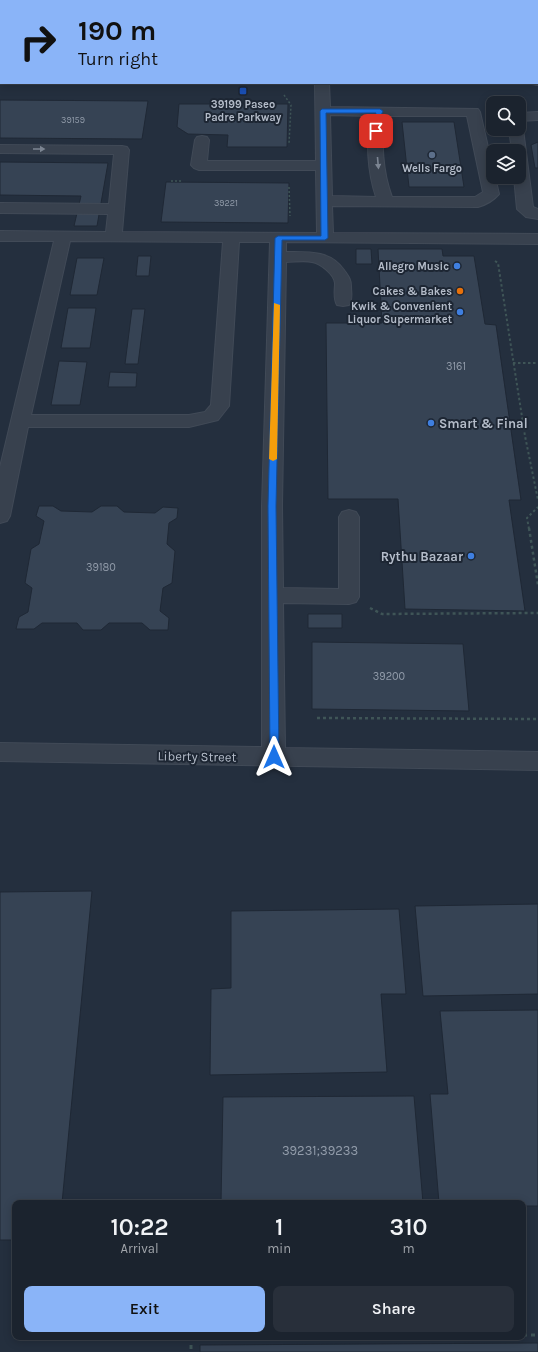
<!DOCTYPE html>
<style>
body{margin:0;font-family:Karla,sans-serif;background:#282f3a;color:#f1f3f6;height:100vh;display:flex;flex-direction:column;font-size:15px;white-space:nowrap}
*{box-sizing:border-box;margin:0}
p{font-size:13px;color:#a0a4aa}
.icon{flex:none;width:22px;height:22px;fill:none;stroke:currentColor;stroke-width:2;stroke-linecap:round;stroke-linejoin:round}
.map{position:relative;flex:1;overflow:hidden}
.drawer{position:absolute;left:12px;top:1200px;width:514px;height:140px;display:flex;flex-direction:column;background:#1b232e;border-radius:8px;box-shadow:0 2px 10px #0003,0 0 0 1px #39404a}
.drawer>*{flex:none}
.banner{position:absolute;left:0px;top:0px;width:538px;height:84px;box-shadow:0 2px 10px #0003,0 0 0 1px #39404a;background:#8ab4f8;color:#111;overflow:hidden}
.fabs{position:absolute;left:486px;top:96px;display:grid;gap:8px}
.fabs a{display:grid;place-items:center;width:40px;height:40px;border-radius:8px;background:#1b232e;box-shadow:0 2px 10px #0003,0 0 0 1px #39404a;font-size:20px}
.pin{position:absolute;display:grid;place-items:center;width:34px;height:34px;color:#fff;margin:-17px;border-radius:8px;box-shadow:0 2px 6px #0006}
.me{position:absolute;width:44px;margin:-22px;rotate:0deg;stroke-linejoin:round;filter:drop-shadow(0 0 3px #0008)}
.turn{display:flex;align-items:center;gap:14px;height:84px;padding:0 12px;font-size:18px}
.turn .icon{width:52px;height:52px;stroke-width:2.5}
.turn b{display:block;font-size:28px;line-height:34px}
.eta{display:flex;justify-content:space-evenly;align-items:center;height:68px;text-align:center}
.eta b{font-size:24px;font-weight:600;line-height:28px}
.action{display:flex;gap:8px;margin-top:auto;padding:8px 12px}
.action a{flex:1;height:46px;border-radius:8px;background:#8ab4f8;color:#111;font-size:16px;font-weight:600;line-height:46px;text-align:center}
.action a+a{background:#282f3a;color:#f1f3f6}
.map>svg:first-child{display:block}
.building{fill:#364354;stroke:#1f2835}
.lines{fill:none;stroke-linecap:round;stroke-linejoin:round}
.minor-casing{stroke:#414a57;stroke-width:2}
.major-casing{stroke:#414a57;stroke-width:2}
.path-far3{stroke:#3f5557;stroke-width:1.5;stroke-dasharray:2 2;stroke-linecap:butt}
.path-far2{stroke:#3f5557;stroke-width:2;stroke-dasharray:2.5 2.5;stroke-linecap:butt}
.path-far1{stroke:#3f5557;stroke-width:2.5;stroke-dasharray:3 3;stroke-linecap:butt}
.path{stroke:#3f5557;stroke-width:3;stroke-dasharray:4 4;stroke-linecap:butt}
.minor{fill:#38414e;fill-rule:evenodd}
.major{fill:#56606e;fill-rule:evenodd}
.oneway{fill:#7c8592}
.route{fill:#1a73e8;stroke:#114b97}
.slow{fill:#f59e0b}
.transit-dot{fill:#1a4fb4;stroke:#1d2633;stroke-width:1.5}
.service-dot{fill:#5c6f8a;stroke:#1d2633;stroke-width:1.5}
.shop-dot{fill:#3f7fe0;stroke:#1d2633;stroke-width:1.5}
.food-dot{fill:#e8710a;stroke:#1d2633;stroke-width:1.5}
.labels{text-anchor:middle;stroke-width:4;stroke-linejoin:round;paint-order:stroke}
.far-number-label{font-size:9px;fill:#929caa}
.far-poi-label{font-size:11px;font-weight:bold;fill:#b4bcc9;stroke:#1d2633;text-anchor:end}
.number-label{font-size:11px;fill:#929caa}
.poi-label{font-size:13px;font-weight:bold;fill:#b4bcc9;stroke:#1d2633;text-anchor:start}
.street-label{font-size:13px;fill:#b4bcc9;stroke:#1d2633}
.near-number-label{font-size:13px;fill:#929caa}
</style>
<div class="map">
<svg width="538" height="1352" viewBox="0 0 538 1352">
<rect width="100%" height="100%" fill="#242f3e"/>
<path class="building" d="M0,100L148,101L142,139L0,138Z
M179,104H288L287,147H227L228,135L188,134L177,127Z
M402,122H454L464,187H409Z
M538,142V168H535L531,145Z
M0,162L108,163L97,226H74L81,196L0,195Z
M166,182L289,183L288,223L161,222Z
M356,249H371L372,264H356Z
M378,249H442L443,256H474L485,324L496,325L521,500H509L525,611L405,609L398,499H328L326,323H382Z
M138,256H151L149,276H136Z
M77,258H104L97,295H70Z
M68,308H96L90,348H61Z
M132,309H145L138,364H125Z
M59,361L87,362L80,405H51Z
M110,372L137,373L136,387H108Z
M39,506H53L61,511L92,512L101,506H117L124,512L155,513L163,507L178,508L177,518L169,523L167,544L175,551L172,583L163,588L160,611L169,618L168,630H150L142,623H109L101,630H83L77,623H42L34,629H16L19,617L28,612L32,588L25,583L31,549L39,544L44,521L36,516Z
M308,614H342V628H308Z
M312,642L463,644L469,711L312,709Z
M92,891L62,1203H15V1240H0V892Z
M538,904V994L423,996L415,906Z
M399,909L406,994H381L387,1072L210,1075L211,989L231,988V911Z
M538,1010V1206H523V1203H439L430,1094H448L440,1011Z
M414,1096L423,1203H221L223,1097Z
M538,1343V1352H200V1345Z"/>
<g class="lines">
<defs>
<path id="minor" d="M314,0H326V1H314Z
M315,83H329L330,107L478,109L480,112L493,169V177H495L499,194C494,200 485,205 478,207L332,206L333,233L538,234V244L286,242V252C308,252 330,250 344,270C348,276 351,279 351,286C351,293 353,299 349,305L343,306L337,305C333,298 335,290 335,283C334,274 320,263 312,262C304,260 294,262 286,262L282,506L283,588L339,589V517L342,512L349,510L356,512L359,517V597L356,602L349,604L283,603L285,748L538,752V770L0,761V743L262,747V506L270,242H239L229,406L218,420L189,427H28L10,516L7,521L0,523V467L54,241H0V231L106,232L108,214L0,213V203L109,204L114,154L0,153V145L122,146L127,147L129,150L122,232L317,233L316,170H199L194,168L191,165L195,140L197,137L202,136L207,137L209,140L207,161H316ZM330,115L372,116C365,140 368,173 376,197L332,196ZM386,116H467L483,192L475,197H392C383,173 380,141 386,116ZM70,241L223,242L211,405L205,412L189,415H31Z
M538,112V120L519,121V113Z
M519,125L523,129L533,207L538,209V219L526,217L517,209L514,177H519V151H512L509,129H519Z"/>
<path id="major" d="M0,48H1V56H0Z
M537,53H538V61H537Z
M0,72H1V80H0Z
M537,77L538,85L532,84L537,83Z"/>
</defs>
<use href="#minor" class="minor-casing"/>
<use href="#major" class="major-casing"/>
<path class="path-far3" d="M284,95L291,105L289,144
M171,181H182
M289,187L290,216"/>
<path class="path-far2" d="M495,261L498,263L525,436L538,500
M513,363H538
M529,529L527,518L538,507"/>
<path class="path-far1" d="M529,528L538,585
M370,608L382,614L538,613
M317,718L538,719"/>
<path class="path" d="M523,1335H538
M191,1337V1352"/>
<use href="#minor" class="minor"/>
<use href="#major" class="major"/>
</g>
<defs><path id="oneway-solid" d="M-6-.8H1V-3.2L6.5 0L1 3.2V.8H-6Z"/></defs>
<g class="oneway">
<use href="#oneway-solid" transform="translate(39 149)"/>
<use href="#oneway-solid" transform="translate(378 163) rotate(85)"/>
</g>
<path class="route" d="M322,109H380L383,111L379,120V131L376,133L373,131L374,120L376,113H326L328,238L325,240H282L276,506L279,757L278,760H271L270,757L268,506L275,238L278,236H321L320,111Z"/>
<path class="slow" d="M274,303L280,305L277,459L273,461L269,459Z"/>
<rect class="transit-dot" x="239" y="87" width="8" height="8" rx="2"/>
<circle class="service-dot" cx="432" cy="155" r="4"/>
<g class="shop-dot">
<circle cx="457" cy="266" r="4"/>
<circle cx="460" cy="312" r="4"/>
<circle cx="431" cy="423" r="4"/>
<circle cx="471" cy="556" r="4"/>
</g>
<circle class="food-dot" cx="460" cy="291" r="4"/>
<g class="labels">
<g class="far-number-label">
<text x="73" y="123">39159</text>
<text x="226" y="206">39221</text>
</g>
<g class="far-poi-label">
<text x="243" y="108" text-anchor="middle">39199 Paseo<tspan x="243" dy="13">Padre Parkway</tspan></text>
<text x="432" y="172" text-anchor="middle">Wells Fargo</text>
<text x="449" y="270">Allegro Music</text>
<text x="452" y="295">Cakes &amp; Bakes</text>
<text x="452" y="310">Kwik &amp; Convenient<tspan x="452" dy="13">Liquor Supermarket</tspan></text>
</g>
<g class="number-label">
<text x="456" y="370">3161</text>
<text x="101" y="571">39180</text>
<text x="389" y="680">39200</text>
</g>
<g class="poi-label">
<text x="439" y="428">Smart &amp; Final</text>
<text x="463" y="561" text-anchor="end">Rythu Bazaar</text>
</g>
<g class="street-label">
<text transform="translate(197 756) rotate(1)" y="5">Liberty Street</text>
</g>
<g class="near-number-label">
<text x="320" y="1155">39231;39233</text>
</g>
</g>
</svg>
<div class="fabs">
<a><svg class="icon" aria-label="search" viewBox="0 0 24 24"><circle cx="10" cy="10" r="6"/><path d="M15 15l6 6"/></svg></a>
<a><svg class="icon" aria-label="layers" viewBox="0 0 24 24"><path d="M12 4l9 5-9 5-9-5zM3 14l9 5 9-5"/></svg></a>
</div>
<div class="pin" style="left:376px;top:131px;background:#d93025"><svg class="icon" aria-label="arrive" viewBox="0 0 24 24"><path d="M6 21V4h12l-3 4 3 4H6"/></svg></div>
<svg class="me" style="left:274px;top:757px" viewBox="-20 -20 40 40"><path d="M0-17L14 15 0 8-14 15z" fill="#1a73e8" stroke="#fff" stroke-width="4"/></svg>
<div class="banner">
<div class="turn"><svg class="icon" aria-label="right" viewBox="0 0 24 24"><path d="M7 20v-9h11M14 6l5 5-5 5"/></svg><div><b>190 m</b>Turn right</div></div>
</div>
<section class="drawer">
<div class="eta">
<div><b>10:22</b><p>Arrival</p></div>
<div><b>1</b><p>min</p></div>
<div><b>310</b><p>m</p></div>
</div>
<div class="action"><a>Exit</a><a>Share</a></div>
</section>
</div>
